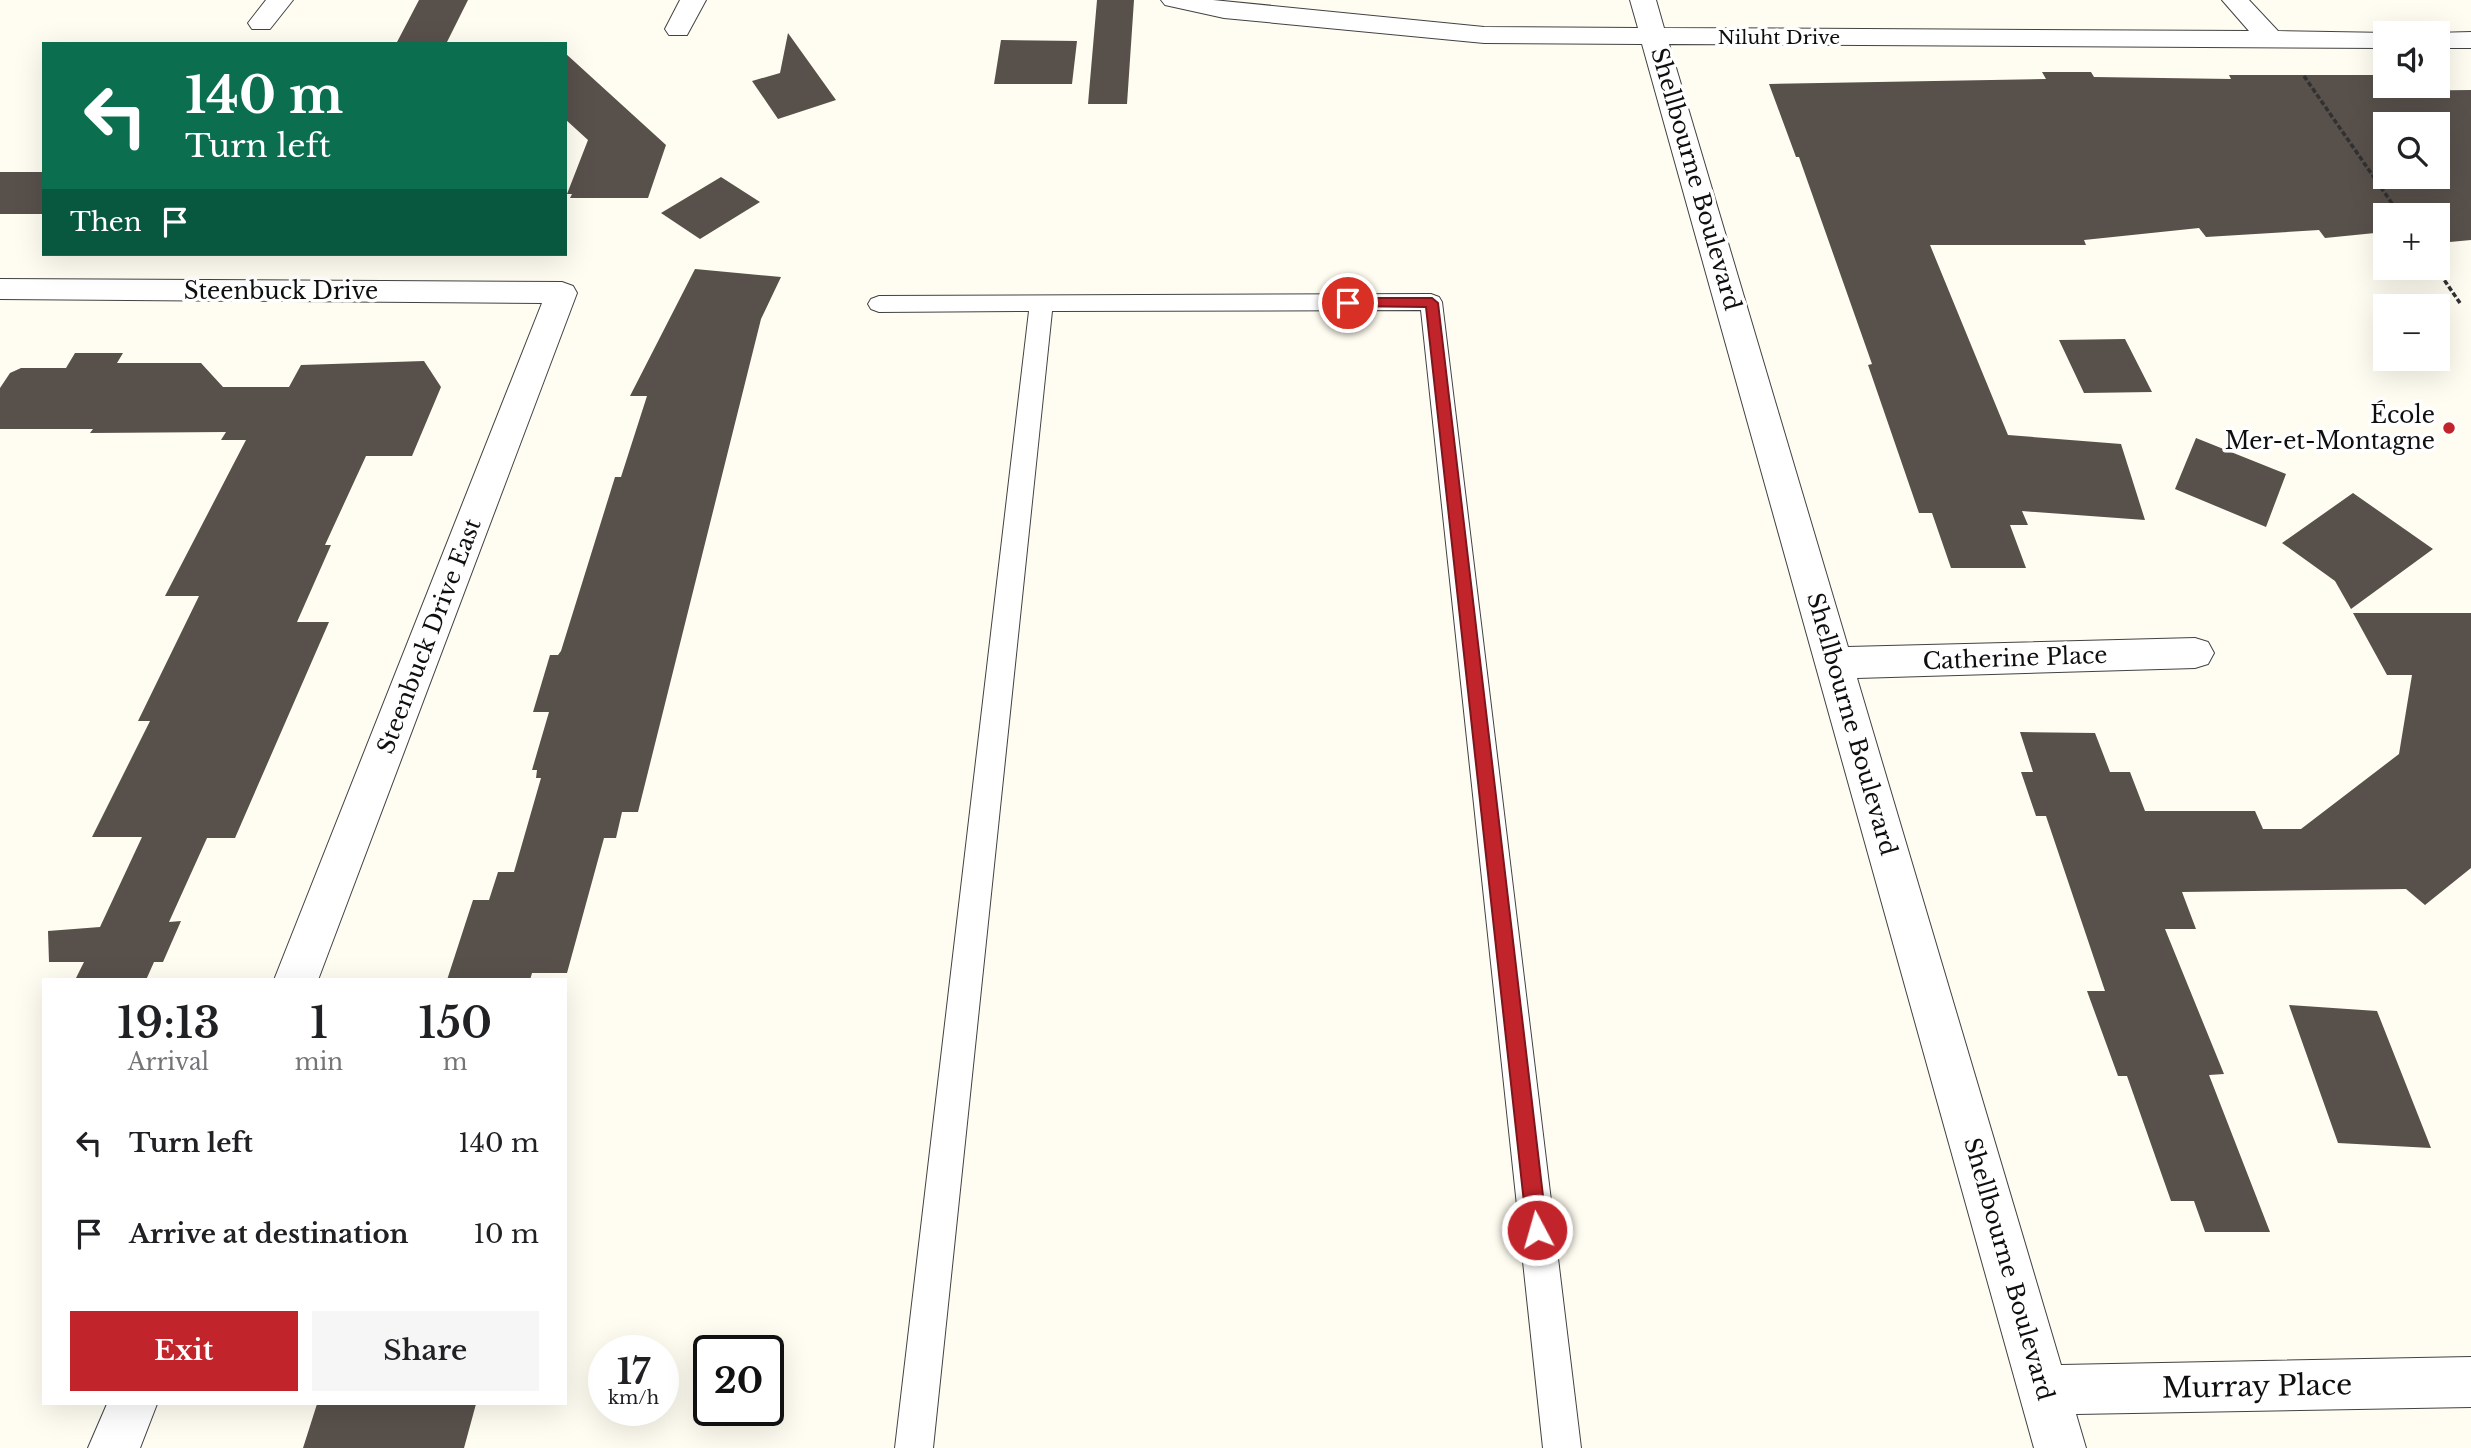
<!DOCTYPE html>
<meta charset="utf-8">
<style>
body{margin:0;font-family:"Libre Baskerville",serif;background:#f6f6f6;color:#202124;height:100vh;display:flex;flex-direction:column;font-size:26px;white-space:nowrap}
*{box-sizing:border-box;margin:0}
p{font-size:23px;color:#757577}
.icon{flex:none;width:38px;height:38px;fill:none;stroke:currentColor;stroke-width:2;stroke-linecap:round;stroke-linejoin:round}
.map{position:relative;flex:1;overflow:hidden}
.drawer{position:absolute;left:42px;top:978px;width:525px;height:427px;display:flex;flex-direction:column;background:#fff;border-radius:0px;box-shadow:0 7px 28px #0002}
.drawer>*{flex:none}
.banner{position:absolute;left:42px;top:42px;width:525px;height:214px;border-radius:0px;box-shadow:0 7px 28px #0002;background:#0b6e4f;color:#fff;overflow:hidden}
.buttons{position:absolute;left:2373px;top:21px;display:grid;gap:14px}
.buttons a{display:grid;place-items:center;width:77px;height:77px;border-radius:0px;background:#fff;box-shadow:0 7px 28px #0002;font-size:35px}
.speed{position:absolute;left:588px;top:1335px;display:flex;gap:14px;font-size:35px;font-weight:700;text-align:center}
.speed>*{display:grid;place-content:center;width:91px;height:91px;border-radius:50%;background:#fff;box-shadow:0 7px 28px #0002;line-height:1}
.speed small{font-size:18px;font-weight:400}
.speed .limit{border:4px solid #111;border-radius:10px;background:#fff;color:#111}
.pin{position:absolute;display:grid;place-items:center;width:60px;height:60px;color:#fff;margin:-30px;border:4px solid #fff;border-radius:50%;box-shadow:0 2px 7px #0007}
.me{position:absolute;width:77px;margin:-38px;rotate:354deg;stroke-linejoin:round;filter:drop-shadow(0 0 5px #0008)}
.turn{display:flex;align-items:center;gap:24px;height:147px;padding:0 28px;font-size:32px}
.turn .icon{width:91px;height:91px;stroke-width:2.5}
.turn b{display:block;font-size:49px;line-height:60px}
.then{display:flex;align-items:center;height:66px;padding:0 28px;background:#0003;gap:14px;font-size:26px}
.eta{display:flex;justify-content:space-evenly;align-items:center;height:119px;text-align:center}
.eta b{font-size:42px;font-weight:600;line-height:49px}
.action{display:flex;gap:14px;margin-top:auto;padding:14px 28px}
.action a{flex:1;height:80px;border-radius:0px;background:#c2242b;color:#fff;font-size:28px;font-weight:600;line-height:80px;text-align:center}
.action a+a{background:#f6f6f6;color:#202124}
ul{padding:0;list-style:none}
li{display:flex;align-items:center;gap:21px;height:91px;padding:0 28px}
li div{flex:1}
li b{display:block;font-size:26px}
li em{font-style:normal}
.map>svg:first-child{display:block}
.building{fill:#58504b;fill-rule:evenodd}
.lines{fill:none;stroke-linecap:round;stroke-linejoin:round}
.lane-casing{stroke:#424242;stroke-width:2}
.street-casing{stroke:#424242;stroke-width:2}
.path{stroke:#313131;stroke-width:3.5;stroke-dasharray:5 2.5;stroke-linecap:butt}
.lane{fill:#fff;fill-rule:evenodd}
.street{fill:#fff;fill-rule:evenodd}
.route{fill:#c2242b;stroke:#7e171c;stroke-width:2}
.poi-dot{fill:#c2242b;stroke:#fff;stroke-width:2.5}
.labels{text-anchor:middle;stroke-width:7;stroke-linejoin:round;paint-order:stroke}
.far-street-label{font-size:19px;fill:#0f0f0f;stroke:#fff}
.street-label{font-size:23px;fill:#0f0f0f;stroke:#fff}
.poi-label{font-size:23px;fill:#0f0f0f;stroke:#fff;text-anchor:end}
.near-street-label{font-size:28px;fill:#0f0f0f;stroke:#fff}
</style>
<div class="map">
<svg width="2471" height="1448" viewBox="0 0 2471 1448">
<rect width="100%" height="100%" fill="#fffcf1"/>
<path class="building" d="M419,0H468L446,44H396Z
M1097,0H1134L1127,104H1088Z
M788,33L836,100L778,119L752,81L780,73Z
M1001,40L1077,41L1072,84H994Z
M565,53L666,145L648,198H570L572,194H567L588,140L565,119Z
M2042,72H2091L2094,77L2231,79L2229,75H2385V91L2471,90V240L2439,243L2438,215H2385V232L2325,238L2319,230L2206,237L2199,228L2084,240L2086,245H1930L2008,435L2121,444L2145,520L2022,511L2028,525H2010L2026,568H1951L1932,513H1919L1868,365L1872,364L1799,157H1796L1769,84L2046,79ZM2385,124H2438V177H2385Z
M0,172H44V214H0Z
M721,177L760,202L700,239L661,213Z
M695,269L781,277L761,319L638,812H622L616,838H604L567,973H532L530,980H447L473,900H489L498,872H514L541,778H536L537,770H532L549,712H533L550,655H558L561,651L615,477H621L647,396H630Z
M2125,339L2152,392L2084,393L2059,340Z
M75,353H123L117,363H201L223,387H289L301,365L424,361L441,387L412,456H366L325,545H331L297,622H329L235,838H207L169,922L181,921L163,962H154L146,980H75L84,962H49L48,931L100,927L142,837H92L150,721H138L199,596H165L246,440H221L226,432L90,433L93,429H0V388L10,373L21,368H66Z
M2196,438L2286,474L2266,527L2175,489Z
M2353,493L2433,549L2351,609L2335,581L2282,543Z
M2353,613H2471V868L2425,905L2406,889L2182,892L2196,929H2165L2224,1074L2209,1075L2270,1232H2205L2194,1201H2171L2127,1076H2118L2087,991H2105L2046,816H2036L2021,772H2033L2020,732L2095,733L2110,772H2130L2145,811H2255L2263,829H2301L2399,754L2412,675H2387Z
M2289,1005L2377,1011L2431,1148L2338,1143Z
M317,1404H476L464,1448H303Z"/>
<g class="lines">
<defs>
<path id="lane" d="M1431,294L1439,297L1442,302L1581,1448H1543L1421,310L1052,311L933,1448H895L1029,311L879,312L871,309L868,304L871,299L879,296Z"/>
<path id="street" d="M266,0H293L270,29H252L248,23Z
M680,0H706L687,35H669L665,29Z
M1161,0H1213L1484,27L1638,28L1630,0H1656L1664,28L2249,31L2222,0H2249L2278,31L2390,33H2385V48L1669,44L1848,647L2195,638L2208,642L2214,653L2208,664L2195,668L1857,678L2061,1365L2471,1357V1407L2076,1414L2086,1448H2034L1642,44L1484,43L1224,18L1165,5Z
M2471,32V48H2438V33H2433Z
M0,279L562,282L573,286L577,293L318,980H274L542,303L0,299Z
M107,1404H157L140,1448H88Z"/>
</defs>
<use href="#lane" class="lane-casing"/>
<use href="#street" class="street-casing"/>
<path class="path" d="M2304,76L2400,215
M2436,268L2460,303"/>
<use href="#lane" class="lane"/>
<use href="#street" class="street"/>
</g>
<path class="route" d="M1348,298H1432L1438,303L1547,1230L1544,1237L1537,1240L1530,1237L1527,1230L1426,307L1343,306V300Z"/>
<circle class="poi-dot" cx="2449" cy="428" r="7"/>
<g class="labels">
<g class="far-street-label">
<text x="1779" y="44">Niluht Drive</text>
</g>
<g class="street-label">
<text transform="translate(1696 179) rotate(74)" y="8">Shellbourne Boulevard</text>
<text x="281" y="299">Steenbuck Drive</text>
<text transform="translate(429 636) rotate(-69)" y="8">Steenbuck Drive East</text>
<text transform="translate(2015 658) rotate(-2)" y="8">Catherine Place</text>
<text transform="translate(1852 724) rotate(74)" y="8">Shellbourne Boulevard</text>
<text transform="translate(2009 1269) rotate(74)" y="8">Shellbourne Boulevard</text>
</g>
<g class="poi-label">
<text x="2435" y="423">École<tspan x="2435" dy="26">Mer-et-Montagne</tspan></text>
</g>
<g class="near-street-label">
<text transform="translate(2257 1386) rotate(-1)" y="10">Murray Place</text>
</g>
</g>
</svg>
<div class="buttons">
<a><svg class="icon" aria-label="sound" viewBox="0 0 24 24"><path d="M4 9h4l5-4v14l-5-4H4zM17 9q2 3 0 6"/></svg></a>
<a><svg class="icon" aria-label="search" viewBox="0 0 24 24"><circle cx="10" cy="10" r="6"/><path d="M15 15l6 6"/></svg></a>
<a>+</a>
<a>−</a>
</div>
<div class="speed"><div>17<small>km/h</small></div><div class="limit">20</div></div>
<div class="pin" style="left:1348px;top:303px;background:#d93025"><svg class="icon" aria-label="arrive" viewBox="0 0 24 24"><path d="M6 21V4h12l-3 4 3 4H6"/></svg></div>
<svg class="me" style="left:1537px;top:1230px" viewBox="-20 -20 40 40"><circle r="17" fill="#c2242b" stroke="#fff" stroke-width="3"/><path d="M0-11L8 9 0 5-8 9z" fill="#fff"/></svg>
<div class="banner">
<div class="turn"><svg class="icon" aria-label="left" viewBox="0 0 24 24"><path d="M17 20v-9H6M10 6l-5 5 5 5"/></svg><div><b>140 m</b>Turn left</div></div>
<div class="then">Then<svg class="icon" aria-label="arrive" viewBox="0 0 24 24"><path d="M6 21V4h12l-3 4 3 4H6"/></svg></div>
</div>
<section class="drawer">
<div class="eta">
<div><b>19:13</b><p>Arrival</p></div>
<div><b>1</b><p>min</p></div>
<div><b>150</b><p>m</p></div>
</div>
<ul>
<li><svg class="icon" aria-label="left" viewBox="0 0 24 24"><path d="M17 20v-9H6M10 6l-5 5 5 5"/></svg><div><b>Turn left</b></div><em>140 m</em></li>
<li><svg class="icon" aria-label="arrive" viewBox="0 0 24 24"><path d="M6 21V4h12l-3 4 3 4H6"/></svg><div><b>Arrive at destination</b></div><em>10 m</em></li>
</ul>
<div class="action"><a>Exit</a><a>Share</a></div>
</section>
</div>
